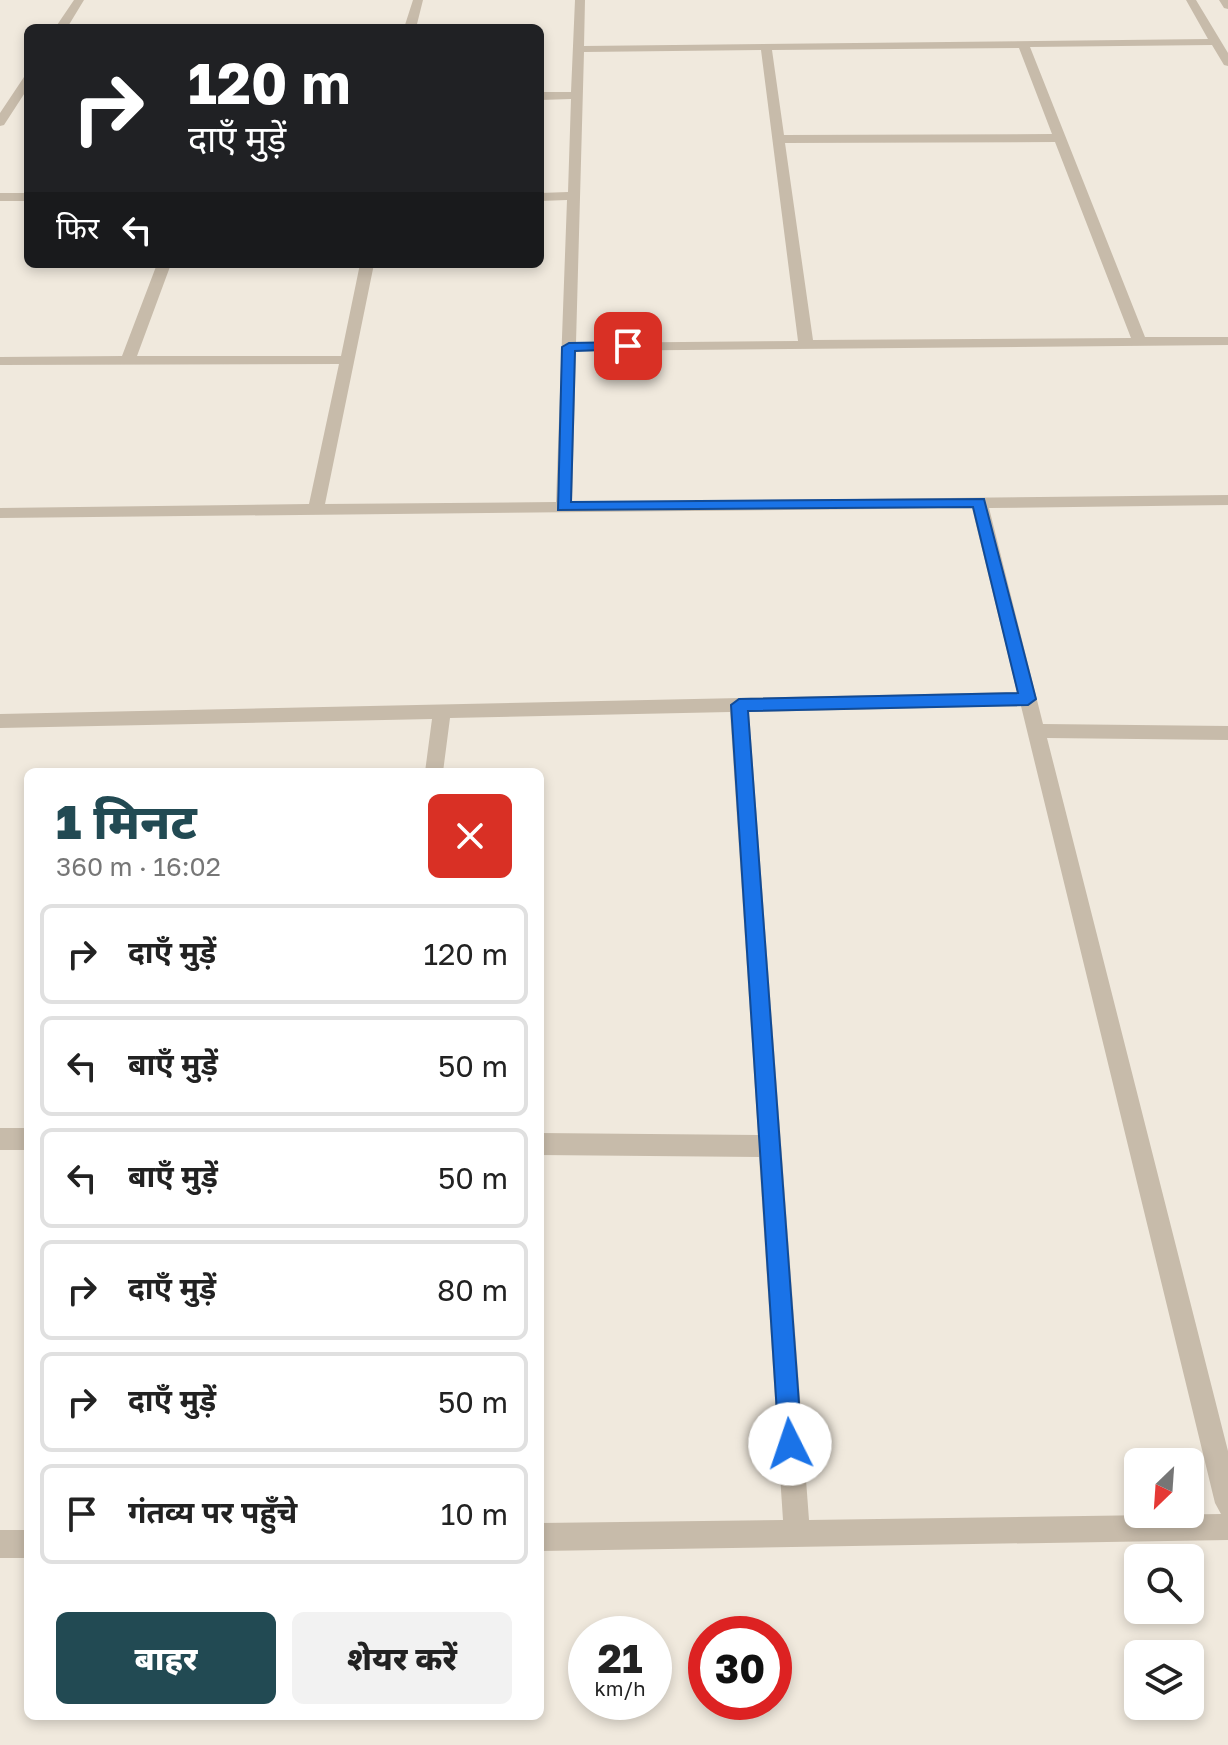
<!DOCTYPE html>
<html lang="hi">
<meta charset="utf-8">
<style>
body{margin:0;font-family:"Golos Text","Noto Sans Devanagari",sans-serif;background:#f2f2f2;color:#222;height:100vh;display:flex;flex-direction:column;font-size:30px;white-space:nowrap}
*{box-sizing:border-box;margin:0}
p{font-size:26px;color:#767676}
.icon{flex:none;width:44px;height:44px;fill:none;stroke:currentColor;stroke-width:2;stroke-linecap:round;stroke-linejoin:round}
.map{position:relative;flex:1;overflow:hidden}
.drawer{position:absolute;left:24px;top:768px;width:520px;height:952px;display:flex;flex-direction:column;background:#fff;border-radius:12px;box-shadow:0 4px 12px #0003}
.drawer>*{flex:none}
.banner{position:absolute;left:24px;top:24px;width:520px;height:244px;border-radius:12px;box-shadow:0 4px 12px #0003;background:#202124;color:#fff;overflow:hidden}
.needle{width:52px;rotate:205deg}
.controls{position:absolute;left:1124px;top:1448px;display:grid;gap:16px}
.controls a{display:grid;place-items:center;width:80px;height:80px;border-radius:12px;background:#fff;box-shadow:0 4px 12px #0003;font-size:40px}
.speed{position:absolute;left:568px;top:1616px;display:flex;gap:16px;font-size:40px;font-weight:700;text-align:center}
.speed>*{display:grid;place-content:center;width:104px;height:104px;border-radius:50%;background:#fff;box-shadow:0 4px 12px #0003;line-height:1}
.speed small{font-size:20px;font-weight:400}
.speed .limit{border:12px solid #d22;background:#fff;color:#111}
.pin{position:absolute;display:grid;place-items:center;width:68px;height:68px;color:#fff;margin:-34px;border-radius:16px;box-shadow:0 4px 12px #0006}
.me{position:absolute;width:88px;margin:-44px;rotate:356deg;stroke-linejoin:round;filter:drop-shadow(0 0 6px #0008)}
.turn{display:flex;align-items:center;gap:28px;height:168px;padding:0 32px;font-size:36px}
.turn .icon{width:104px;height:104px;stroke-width:2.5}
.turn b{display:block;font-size:56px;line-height:68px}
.then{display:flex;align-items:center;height:76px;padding:0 32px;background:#0003;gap:16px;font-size:30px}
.round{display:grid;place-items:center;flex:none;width:84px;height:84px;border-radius:12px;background:#f2f2f2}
.head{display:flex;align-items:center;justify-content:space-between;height:136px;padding:0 32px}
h1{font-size:48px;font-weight:800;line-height:60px;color:#224a53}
.cta{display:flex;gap:16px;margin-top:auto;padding:16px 32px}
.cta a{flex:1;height:92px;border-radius:12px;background:#224a53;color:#fff;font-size:32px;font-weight:800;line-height:92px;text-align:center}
.cta a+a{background:#f2f2f2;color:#222}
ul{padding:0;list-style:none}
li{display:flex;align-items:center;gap:24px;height:100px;margin:0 16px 12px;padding:0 16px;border:4px solid #e0e0e0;border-radius:12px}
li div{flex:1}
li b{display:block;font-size:30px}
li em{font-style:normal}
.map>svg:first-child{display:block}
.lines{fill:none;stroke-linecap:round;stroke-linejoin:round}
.minor{fill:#c7bbaa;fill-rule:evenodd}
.route{fill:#1a73e8;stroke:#114b97;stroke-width:2}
</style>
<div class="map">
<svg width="1228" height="1745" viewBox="0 0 1228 1745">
<rect width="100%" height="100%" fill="#f0e9dd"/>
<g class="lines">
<path class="minor" d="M74,0H84L67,28H55Z
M413,0H423L416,28H404Z
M575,0H585L584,46L1208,39L1186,0H1196L1228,53V66L1224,65L1212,45L1030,47L1145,337H1228V345L576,351L572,502L1228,495V505L989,508L1043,724L1228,726V740L1047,738L1228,1451V1540L540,1551V1523L783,1520L759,1157L540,1155V1133L758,1135L730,712L450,718L443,772H425L432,719L0,728V714L1017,692L972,508L0,518V508L309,504L339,364L0,365V357L122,356L157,264H171L137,356H341L360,264H374L325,504L556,502L567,200L540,201V193L568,192L571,99L540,100V92H571ZM1019,48L1052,134L784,135L772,50ZM761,50L798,341L576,343L584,52ZM1055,142L1131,338L813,340L785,143ZM1021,706L1215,1503L1221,1514L809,1520L749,712Z
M1219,0H1228V9L1224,8Z
M28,76V88L4,125L0,126V113L24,77Z
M0,193H28V201H0Z
M0,1128H28V1150H0Z
M0,1530H28V1558H0Z"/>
</g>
<path class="route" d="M628,342L633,344V349L575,351L571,502L984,499L1036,699L1028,705L748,711L802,1444L799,1452L790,1456L782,1452L779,1444L731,705L739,699L1018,693L973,507L558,510L562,347L569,343Z"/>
</svg>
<div class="controls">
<a><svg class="needle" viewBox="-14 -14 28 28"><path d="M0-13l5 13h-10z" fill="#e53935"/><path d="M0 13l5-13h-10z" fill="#767676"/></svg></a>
<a><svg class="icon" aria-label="search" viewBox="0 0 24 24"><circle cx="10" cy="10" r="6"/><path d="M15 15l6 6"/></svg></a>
<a><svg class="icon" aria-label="layers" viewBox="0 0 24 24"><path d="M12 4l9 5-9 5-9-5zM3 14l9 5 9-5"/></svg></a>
</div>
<div class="speed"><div>21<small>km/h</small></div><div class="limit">30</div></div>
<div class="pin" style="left:628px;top:346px;background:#d93025"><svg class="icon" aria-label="arrive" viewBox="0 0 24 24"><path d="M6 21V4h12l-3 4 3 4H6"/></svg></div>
<svg class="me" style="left:790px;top:1444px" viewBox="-20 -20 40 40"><circle r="19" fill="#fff"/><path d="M0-13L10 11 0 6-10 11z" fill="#1a73e8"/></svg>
<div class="banner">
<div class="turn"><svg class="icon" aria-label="right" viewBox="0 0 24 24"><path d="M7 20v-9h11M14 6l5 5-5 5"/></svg><div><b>120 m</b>दाएँ मुड़ें</div></div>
<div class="then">फिर<svg class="icon" aria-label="left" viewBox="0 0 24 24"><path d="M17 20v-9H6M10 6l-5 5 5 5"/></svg></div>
</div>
<section class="drawer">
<div class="head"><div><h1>1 मिनट</h1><p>360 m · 16:02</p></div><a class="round" style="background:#d93025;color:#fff"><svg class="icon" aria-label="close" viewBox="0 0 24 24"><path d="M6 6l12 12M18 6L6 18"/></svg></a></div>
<ul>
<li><svg class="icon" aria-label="right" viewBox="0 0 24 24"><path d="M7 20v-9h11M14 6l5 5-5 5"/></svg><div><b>दाएँ मुड़ें</b></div><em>120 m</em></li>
<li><svg class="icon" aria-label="left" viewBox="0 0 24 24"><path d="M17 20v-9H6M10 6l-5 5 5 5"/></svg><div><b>बाएँ मुड़ें</b></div><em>50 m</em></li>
<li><svg class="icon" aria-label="left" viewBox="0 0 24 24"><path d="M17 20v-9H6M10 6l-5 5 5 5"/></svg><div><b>बाएँ मुड़ें</b></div><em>50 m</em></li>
<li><svg class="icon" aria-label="right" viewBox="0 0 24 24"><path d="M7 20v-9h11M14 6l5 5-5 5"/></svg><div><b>दाएँ मुड़ें</b></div><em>80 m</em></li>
<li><svg class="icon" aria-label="right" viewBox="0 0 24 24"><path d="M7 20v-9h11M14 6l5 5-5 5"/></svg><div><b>दाएँ मुड़ें</b></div><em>50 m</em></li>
<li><svg class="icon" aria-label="arrive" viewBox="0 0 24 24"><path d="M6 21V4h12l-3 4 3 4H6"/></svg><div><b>गंतव्य पर पहुँचे</b></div><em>10 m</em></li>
</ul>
<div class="cta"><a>बाहर</a><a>शेयर करें</a></div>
</section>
</div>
